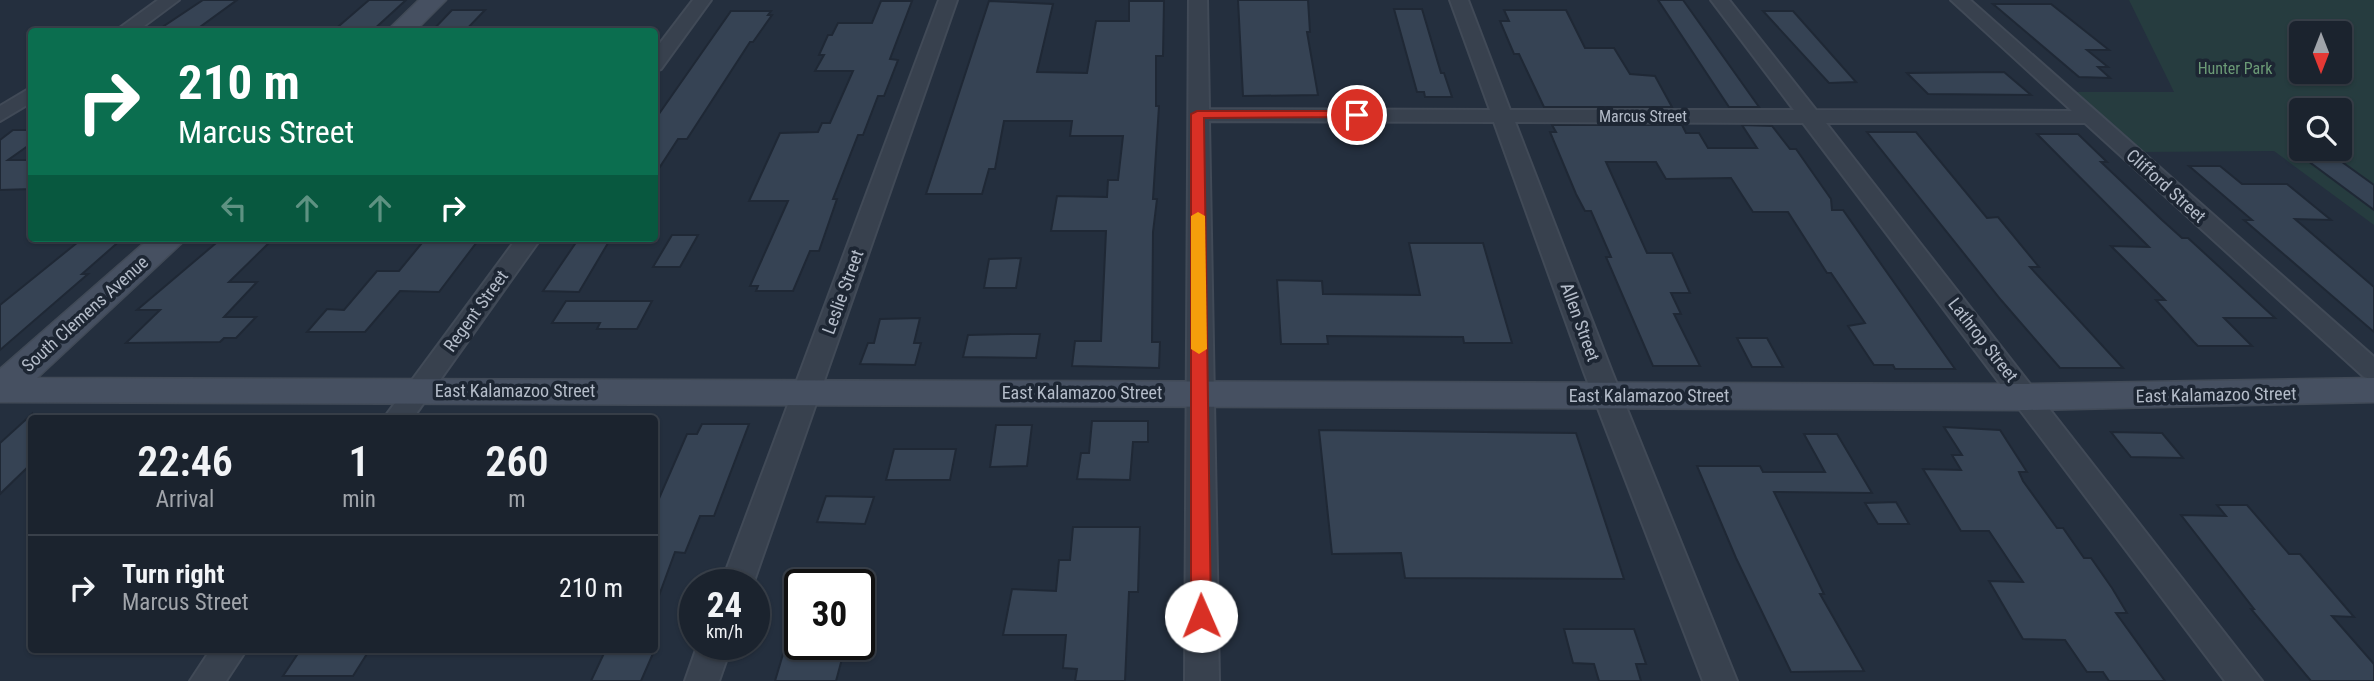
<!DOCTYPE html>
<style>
body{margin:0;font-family:"Roboto Condensed",sans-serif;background:#282f3a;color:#f1f3f6;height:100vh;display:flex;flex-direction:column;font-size:26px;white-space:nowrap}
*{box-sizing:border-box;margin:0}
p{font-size:23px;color:#a0a4aa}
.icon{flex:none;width:38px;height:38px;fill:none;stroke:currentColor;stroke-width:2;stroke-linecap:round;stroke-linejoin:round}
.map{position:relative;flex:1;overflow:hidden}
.details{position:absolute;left:28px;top:415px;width:630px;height:238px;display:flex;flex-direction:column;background:#1b232e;border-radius:7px;box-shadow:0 2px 5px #0004,0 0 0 2px #39404a}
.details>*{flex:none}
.hud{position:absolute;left:28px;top:28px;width:630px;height:214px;border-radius:7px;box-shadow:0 2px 5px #0004,0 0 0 2px #39404a;background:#0b6e4f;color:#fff;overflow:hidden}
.needle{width:46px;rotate:180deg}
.buttons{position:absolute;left:2289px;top:21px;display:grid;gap:14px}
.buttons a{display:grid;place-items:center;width:63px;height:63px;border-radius:7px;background:#1b232e;box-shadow:0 2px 5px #0004,0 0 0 2px #39404a;font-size:35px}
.speed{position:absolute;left:679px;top:569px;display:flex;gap:14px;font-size:35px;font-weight:700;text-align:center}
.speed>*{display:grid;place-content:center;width:91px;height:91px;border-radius:50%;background:#1b232e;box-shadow:0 2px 5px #0004,0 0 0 2px #39404a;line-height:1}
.speed small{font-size:18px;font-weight:400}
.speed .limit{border:4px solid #111;border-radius:10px;background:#fff;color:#111}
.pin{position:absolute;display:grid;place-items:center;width:60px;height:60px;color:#fff;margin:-30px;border:4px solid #fff;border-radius:50%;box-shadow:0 2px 7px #0007}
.me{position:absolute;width:77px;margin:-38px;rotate:359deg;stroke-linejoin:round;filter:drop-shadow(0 0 5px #0008)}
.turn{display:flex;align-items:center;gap:24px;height:147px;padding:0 35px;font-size:32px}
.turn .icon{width:91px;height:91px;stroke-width:2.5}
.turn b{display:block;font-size:49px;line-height:60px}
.lanes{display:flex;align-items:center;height:66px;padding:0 35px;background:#0003;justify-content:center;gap:35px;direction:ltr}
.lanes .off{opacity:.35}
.eta{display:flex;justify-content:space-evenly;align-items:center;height:119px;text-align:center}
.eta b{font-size:42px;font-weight:600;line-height:49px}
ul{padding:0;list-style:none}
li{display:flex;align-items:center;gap:21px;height:105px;padding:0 35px;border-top:2px solid #39404a}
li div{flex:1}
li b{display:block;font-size:26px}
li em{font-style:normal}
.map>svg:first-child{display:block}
.green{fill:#263c3f;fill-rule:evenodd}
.building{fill:#364354;stroke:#1f2835;stroke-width:2}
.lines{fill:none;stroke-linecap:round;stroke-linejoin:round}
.street-casing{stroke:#414a57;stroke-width:4}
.secondary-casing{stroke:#414a57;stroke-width:3}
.street{fill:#38414e;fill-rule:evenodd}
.secondary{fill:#465061;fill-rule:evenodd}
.route{fill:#d93025;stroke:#8d1f18;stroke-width:2}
.slow{fill:#f59e0b}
.labels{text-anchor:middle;stroke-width:7;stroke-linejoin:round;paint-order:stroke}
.far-park-label{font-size:16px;fill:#6b9a76;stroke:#1d2633}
.far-street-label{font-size:16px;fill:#b4bcc9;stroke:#1d2633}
.street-label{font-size:18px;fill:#b4bcc9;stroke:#1d2633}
</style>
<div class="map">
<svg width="2374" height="681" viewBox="0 0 2374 681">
<rect width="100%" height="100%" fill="#242f3e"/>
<path class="green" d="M2129,0H2374V225L2274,151L2141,152L2073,92H2174ZM2301,33H2340V72H2301ZM2301,110H2340V149H2301Z"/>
<path class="building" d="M203,0H237L193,32H155Z
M369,0H406L371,32H332Z
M1238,0H1308L1310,32H1307L1318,95L1243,96Z
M1658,0H1683L1759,107H1729Z
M881,1H912L890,59L898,60L884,96H878L863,135H858L833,199H837L819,251H810L793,291H756L758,286H750L788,201H749L780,133L818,132L822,123H830L853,71H815L824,55H819L828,35H832L838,23H872Z
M989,1L1053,4L1037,72L1087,73L1096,21H1129V1H1164L1163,56H1156V106H1159L1153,199H1157L1153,232L1152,342H1160L1159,368L1072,366L1075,341H1101L1106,231H1051L1057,196L1107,197L1108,180H1118L1123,136H1070L1072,121H1004L995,169H989L982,194H926Z
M1993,4H2051L2109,50H2087L2108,67H2098L2110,78L2079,77Z
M1394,9H1422L1441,73H1444L1452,97H1425L1424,92H1417Z
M452,10H485L464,32H431Z
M1504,10H1566L1585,48H1614L1630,74L1655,76L1672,107H1544L1519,54H1514L1500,21H1509Z
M731,11H771L768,15H772L753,42H750L687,139H678L654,176V121Z
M1763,11H1793L1856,82L1829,83Z
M2004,72L2031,95L1928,94L1907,73Z
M1552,125H1682L1686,133H1699L1708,148H1757L1742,125L1772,126L1790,149H1796L1831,199L1832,210H1843L1955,369H1895L1893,365H1874L1848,326L1865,323L1831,273H1827L1788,212H1753L1731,178L1666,179L1656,162H1606L1647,253H1672L1690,293H1671L1681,314H1674L1700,366H1653L1606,257H1611L1591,211H1585L1576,194L1550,132H1556Z
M13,130H32V143L8,160H32V189L0,190V140Z
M1867,132H1916L1987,218L1998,217L2039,267H2030L2123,368H2060L2001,300Z
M2037,134H2078L2107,162H2101L2162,220L2182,238H2188L2275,318H2224L2252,346H2198L2194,342L2156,300H2165L2111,246L2149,247Z
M2311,149H2324L2374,185V210L2304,158Z
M2189,166H2220L2242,184H2287L2331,220L2295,219L2374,287V332L2244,220H2252Z
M672,235H698L680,267H653Z
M83,238H123L82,274H88L0,350V305Z
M222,238H274L229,282H257L224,317H256L236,338H224L220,342L126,343L160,310H137Z
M426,238H480L439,292L400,291L365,332H307L327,309L344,310L377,271H399Z
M579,238H611L579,292L543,291Z
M1409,243H1483L1512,343H1464L1463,337L1327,336L1328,344H1281L1277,280L1322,281L1323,294L1420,295Z
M1021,258L1016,288H984L989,259Z
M566,301H652L637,329H597L600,323H552Z
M920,318L914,343H921L915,365L860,364L868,343H874L880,319Z
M1011,334H1040L1036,358L963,357L968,335Z
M1737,338H1767L1783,367H1752Z
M32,414V463L0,494V443Z
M1092,421H1148V442H1133L1130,480L1077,479L1081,453H1089Z
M702,424H749L714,516H700L685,553L675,552L657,601H654V510L687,434H697Z
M996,425H1032L1027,466L990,467Z
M1944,427L2000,430L2027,472H2019L2023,481L2057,528H2063L2084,558H2091L2112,588L2127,613H2116L2165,681H2109L2103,672H2087L2065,640L2023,639L1989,581L2023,582L1989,531H1961L1923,469L1961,470L1952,455H1962Z
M1319,430L1576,433L1624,579L1405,578L1401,553L1332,554Z
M2111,432L2162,433L2183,458L2131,457Z
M1804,434H1837L1872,493L1774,492L1824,594H1820L1864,671L1791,672L1736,558L1697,466H1760L1763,472H1825Z
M894,449H956L950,480H886Z
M826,496L874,497L865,524L817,522Z
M1896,502L1909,524H1878L1865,503Z
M2217,505H2247L2289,554H2300L2354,617L2332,616L2374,664V681H2311L2251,609H2254L2181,515L2226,516Z
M1073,527H1140L1138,592H1129L1125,681H1075L1077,669L1063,668L1066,635H1003L1012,589L1056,591L1059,560H1070Z
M1564,629H1634L1646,664H1636L1641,681H1599L1594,664L1573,663Z
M786,644H846L836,681H775Z
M301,649H370L353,676H283Z
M606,649H655L641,681H591Z"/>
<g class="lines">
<defs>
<path id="street" d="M158,0H179L136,32H114Z
M693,0H711L661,69L654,71V51Z
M939,0H957L753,584H721Z
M1189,0H1207L1209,109L1490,110L1450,0H1468L1510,110H1794L1711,0H1729L1816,110L2072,111L1951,0H1970L2374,357V380L2364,377L2085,123H1826L2262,681H2225L1803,123L1515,122L1612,372L1737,681H1703L1584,372L1494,122L1209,121L1219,681H1185Z
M32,87V102L0,121V106Z
M517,238H541L413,418H384Z
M698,644H732L719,681H685Z
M211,649H247L226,681H190Z"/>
<path id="secondary" d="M419,0H446L414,32H386Z
M150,238H187L37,378L2027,384L2374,378V402L2027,410L0,402V369Z"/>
</defs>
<use href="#street" class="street-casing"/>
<use href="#secondary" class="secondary-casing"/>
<use href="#street" class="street"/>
<use href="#secondary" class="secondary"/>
</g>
<path class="route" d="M1357,111L1361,112V117L1204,118L1211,616L1209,622H1194L1191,616V114L1197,111Z"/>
<path class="slow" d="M1198,212L1205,216L1207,349L1199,354L1191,349V216Z"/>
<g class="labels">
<g class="far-park-label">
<text x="2235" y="74">Hunter Park</text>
</g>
<g class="far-street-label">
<text x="1643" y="122">Marcus Street</text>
</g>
<g class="street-label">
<text transform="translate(2166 186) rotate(42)" y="6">Clifford Street</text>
<text transform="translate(843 292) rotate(-70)" y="6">Leslie Street</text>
<text transform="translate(476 311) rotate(-54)" y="6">Regent Street</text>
<text transform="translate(85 314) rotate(-42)" y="6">South Clemens Avenue</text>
<text transform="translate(1580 322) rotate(70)" y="6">Allen Street</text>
<text transform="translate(1983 340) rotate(52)" y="6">Lathrop Street</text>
<text x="515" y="397">East Kalamazoo Street</text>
<text x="1082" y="399">East Kalamazoo Street</text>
<text transform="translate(2216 395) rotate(-1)" y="6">East Kalamazoo Street</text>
<text x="1649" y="402">East Kalamazoo Street</text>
</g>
</g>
</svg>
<div class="buttons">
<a><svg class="needle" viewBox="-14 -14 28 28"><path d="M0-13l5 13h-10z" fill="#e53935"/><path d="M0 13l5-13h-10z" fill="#a0a4aa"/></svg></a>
<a><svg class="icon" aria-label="search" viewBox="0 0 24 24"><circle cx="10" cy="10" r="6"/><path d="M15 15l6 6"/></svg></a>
</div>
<div class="speed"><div>24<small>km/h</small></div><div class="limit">30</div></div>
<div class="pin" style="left:1357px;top:115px;background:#d93025"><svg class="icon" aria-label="arrive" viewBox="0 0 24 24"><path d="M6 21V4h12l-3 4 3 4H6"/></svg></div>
<svg class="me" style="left:1201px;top:616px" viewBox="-20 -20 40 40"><circle r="19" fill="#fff"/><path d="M0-13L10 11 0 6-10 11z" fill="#d93025"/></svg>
<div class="hud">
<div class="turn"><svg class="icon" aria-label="right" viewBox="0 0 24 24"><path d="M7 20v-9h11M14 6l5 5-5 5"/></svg><div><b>210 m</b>Marcus Street</div></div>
<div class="lanes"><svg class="icon off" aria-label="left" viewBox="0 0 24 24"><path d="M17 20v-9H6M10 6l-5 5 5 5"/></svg><svg class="icon off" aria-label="ahead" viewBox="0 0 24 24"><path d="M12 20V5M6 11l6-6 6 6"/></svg><svg class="icon off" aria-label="ahead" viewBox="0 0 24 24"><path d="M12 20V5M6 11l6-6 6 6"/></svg><svg class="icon" aria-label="right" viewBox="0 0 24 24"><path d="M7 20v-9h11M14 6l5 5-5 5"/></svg></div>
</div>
<section class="details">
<div class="eta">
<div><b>22:46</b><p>Arrival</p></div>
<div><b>1</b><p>min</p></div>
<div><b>260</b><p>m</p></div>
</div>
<ul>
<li><svg class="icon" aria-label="right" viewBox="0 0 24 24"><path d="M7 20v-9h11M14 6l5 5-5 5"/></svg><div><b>Turn right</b><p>Marcus Street</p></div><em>210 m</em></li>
</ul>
</section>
</div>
